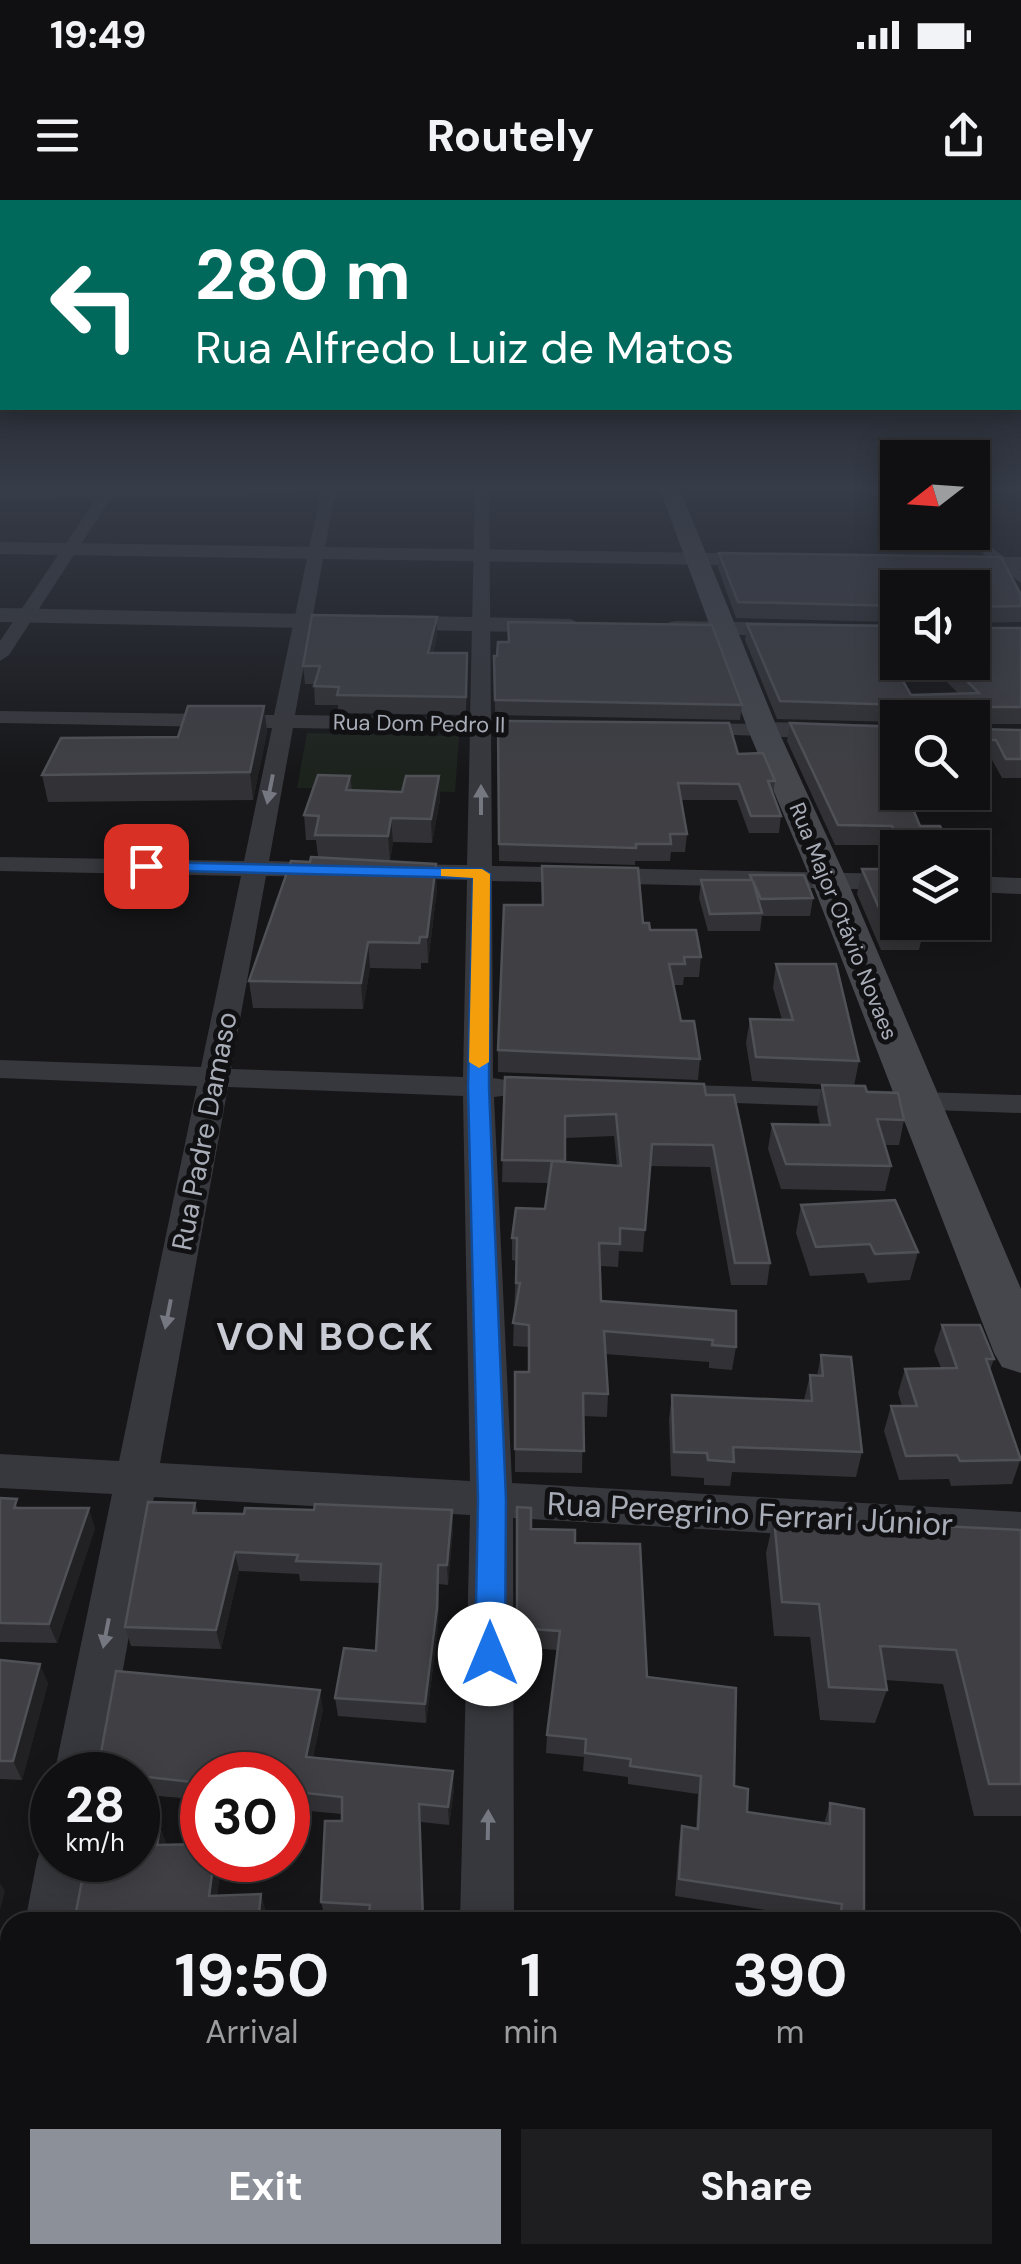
<!DOCTYPE html>
<meta charset="utf-8">
<style>
body{margin:0;font-family:"DM Sans",sans-serif;background:#1e1e20;color:#f1f3f6;height:100vh;display:flex;flex-direction:column;font-size:38px;white-space:nowrap}
*{box-sizing:border-box;margin:0}
p{font-size:32px;color:#9c9d9f}
.icon{flex:none;width:55px;height:55px;fill:none;stroke:currentColor;stroke-width:2;stroke-linecap:round;stroke-linejoin:round}
.map{position:relative;flex:1;overflow:hidden}
.sheet{position:absolute;left:0px;top:1712px;width:1022px;height:352px;display:flex;flex-direction:column;background:#101012;border-radius:30px 30px 0 0;box-shadow:0 5px 25px #0003,0 0 0 2px #303032}
.sheet>*{flex:none}
.hud{position:absolute;left:0px;top:0px;width:1022px;height:210px;box-shadow:0 5px 25px #0003,0 0 0 2px #303032;background:#00695c;color:#fff;overflow:hidden}
.needle{width:65px;rotate:253deg}
.fabs{position:absolute;left:880px;top:240px;display:grid;gap:20px}
.fabs a{display:grid;place-items:center;width:110px;height:110px;border-radius:0px;background:#101012;box-shadow:0 5px 25px #0003,0 0 0 2px #303032;font-size:50px}
.speed{position:absolute;left:30px;top:1552px;display:flex;gap:20px;font-size:50px;font-weight:700;text-align:center}
.speed>*{display:grid;place-content:center;width:130px;height:130px;border-radius:50%;background:#101012;box-shadow:0 5px 25px #0003,0 0 0 2px #303032;line-height:1}
.speed small{font-size:25px;font-weight:400}
.speed .limit{border:15px solid #d22;background:#fff;color:#111}
.pin{position:absolute;display:grid;place-items:center;width:85px;height:85px;color:#fff;margin:-42px;border-radius:20px;box-shadow:0 5px 15px #0006}
.me{position:absolute;width:110px;margin:-55px;rotate:0deg;stroke-linejoin:round;filter:drop-shadow(0 0 8px #0008)}
.turn{display:flex;align-items:center;gap:35px;height:210px;padding:0 30px;font-size:45px}
.turn .icon{width:130px;height:130px;stroke-width:2.5}
.turn b{display:block;font-size:70px;line-height:85px}
.eta{display:flex;justify-content:space-evenly;align-items:center;height:170px;text-align:center}
.eta b{font-size:60px;font-weight:700;line-height:70px}
.button{display:flex;gap:20px;margin-top:auto;padding:20px 30px}
.button a{flex:1;height:115px;border-radius:0px;background:#8c9099;color:#fff;font-size:40px;font-weight:700;line-height:115px;text-align:center}
.button a+a{background:#1e1e20;color:#f1f3f6}
.status{display:flex;justify-content:space-between;align-items:center;height:70px;padding:0 50px;background:#101012;direction:ltr}
.status svg{height:28px;fill:currentColor}
header{display:flex;justify-content:space-between;align-items:center;height:130px;padding:0 30px;background:#101012;font-size:45px;font-weight:700}
.map>svg:first-child{display:block}
.green{fill:#1c231d}
.lines{fill:none;stroke-linecap:round;stroke-linejoin:round}
.minor{fill:#37383d;fill-rule:evenodd}
.tertiary{fill:#37383d;fill-rule:evenodd}
.secondary{fill:#45474d;fill-rule:evenodd}
.wall{fill:#323236;fill-rule:evenodd}
.shaded-wall{fill:#212124}
.building{fill:#3f3f44;stroke:#4f5156;stroke-width:2.5}
.oneway{fill:#757881}
.route{fill:#1a73e8;stroke:#114b97;stroke-width:2.5}
.slow{fill:#f59e0b}
.labels{text-anchor:middle;stroke-width:10;stroke-linejoin:round;paint-order:stroke}
.far-street-label{font-size:22px;fill:#a8adb8;stroke:#111113}
.street-label{font-size:28px;fill:#a8adb8;stroke:#111113}
.near-street-label{font-size:32px;fill:#a8adb8;stroke:#111113}
.district-label{font-size:38px;font-weight:bold;letter-spacing:2.5px;fill:#c9ccd4;stroke:#111113}
</style>
<div class="status"><b>19:49</b><svg viewBox="0 0 49 12"><path d="M0 12V9h3v3zM5 12V6h3v6zM10 12V3h3v9zM15 12V0h3v12zM26 1h20v11H26zM47 4h2v5h-2z"/></svg></div>
<header><svg class="icon" aria-label="menu" viewBox="0 0 24 24"><path d="M4 6h16M4 12h16M4 18h16"/></svg>Routely<svg class="icon" aria-label="share" viewBox="0 0 24 24"><path d="M12 15V3M7 8l5-5 5 5M5 13v7h14v-7"/></svg></header>
<div class="map">
<svg width="1021" height="2064" viewBox="0 0 1021 2064">
<rect width="100%" height="100%" fill="#161618"/>
<path class="green" d="M307,533L459,536L455,592L297,588Z"/>
<g class="lines">
<path class="minor" d="M104,287H118L9,455L0,461V441Z
M322,287H336L295,515L470,518L475,287H489L491,519L511,521L514,525L511,529L491,531L492,666L898,674V690L492,681L493,878L511,881L516,888L511,895L494,897L512,1283L1021,1312V1348L513,1318L514,1722H460L470,1315L154,1297L104,1575H54L112,1294L0,1288V1254L119,1261L197,886L0,878V860L201,867L241,676L0,671V657L244,661L272,528L0,523V511L274,515ZM293,528L470,531L467,665L389,664L377,671L389,678L467,680L463,877L231,869L266,676L337,677L349,670L337,663L269,661ZM228,887L463,896L470,1281L160,1263Z
M956,332H972L1021,370V383Z
M686,523L763,524L774,530L763,536L679,533L675,529L679,525Z
M972,676L1021,678V694L972,692Z
M657,884L1021,895V913L646,900L641,893L646,886Z
M52,1638V1660H89L79,1722H25L37,1660L44,1641Z
M10,1916V2027L0,2031V1920Z
M344,2055H512L516,2064H348Z"/>
<path class="tertiary" d="M0,287H329L320,293L0,299Z
M0,342L778,354L789,360L778,366L0,354Z
M942,356L1021,357V369L935,366L931,362Z
M0,408L571,419L583,426L571,433L0,422Z
M675,421L898,425V439L667,433L663,428L667,423Z
M763,522L898,525V541L753,536L749,530L753,524Z"/>
<path class="secondary" d="M659,287H679L778,530L847,680L1021,1089V1173L1002,1167L994,1153L811,680L748,530Z"/>
</g>
<path class="wall" d="M719,353L1001,357L1021,395V422L972,423V388H898V422L736,418L718,368Z
M747,424L898,426V462H908L893,463L911,495L959,494L927,462H972L976,428H1021V524H972V518H898V522L777,519L745,440Z
M437,434L433,453H467L466,515L338,513V505H315L314,484H305L303,466Z
M494,456L742,505L740,520L495,515Z
M264,506L267,532L253,600L48,602L42,575L178,537Z
M498,521L738,554L775,581L773,594L781,616L779,633H749L737,600H681L687,634L685,652H671L670,661H635V665L499,661Z
M790,523L898,592H956L955,597H908L920,626L951,648H898V665L889,645H835L787,541Z
M972,526L976,529L1021,530V578H1002L991,558H972Z
M350,576L352,591L402,592L439,576L440,600L432,643L393,642L390,661L437,689L428,763H421V769L370,768L363,809L253,808L249,781L318,657L316,640H306L304,615Z
M542,666L643,723L650,730L701,757L699,777H684L683,785H674L681,821L700,859L698,880L498,872V850L542,705Z
M862,669L925,724L919,750H881L857,694Z
M750,675L813,698L810,716H762L760,731H708L699,698L701,680H750Z
M776,764L859,861L854,886L752,881L746,843L750,819L782,820L773,788Z
M505,877L706,895L770,1063L767,1085H731L710,967L650,966L643,1052L619,1051L618,1067L600,1066L601,1101L736,1147L732,1170L709,1168V1162L605,1154L608,1194L607,1217L583,1216L582,1273L515,1272V1172H529V1147L513,1146L516,1061L512,1060V1038L545,1009L549,983L502,982ZM614,936L617,966L565,962V938Z
M822,885L867,892L904,920L899,945H884L891,966L885,991L781,989L768,949L772,924L820,925L817,910Z
M801,1005L918,1052L910,1080L868,1083L864,1073L810,1076L796,1033Z
M942,1125L994,1159L990,1170L1021,1258L1012,1284L951,1286L949,1279L899,1280L884,1231L891,1206H902L898,1193L905,1169L941,1168L934,1150Z
M821,1155L862,1252L856,1277L732,1272L730,1286L704,1285V1278L671,1276L669,1219L672,1195L804,1200L810,1175L817,1176Z
M0,1298L21,1308L95,1328L57,1443L0,1442Z
M195,1303L198,1313L244,1314L314,1310H452L453,1329L448,1385L439,1384L438,1427L426,1523L338,1516L335,1498L376,1451L380,1383L300,1381L299,1374L239,1371L221,1449L131,1446L125,1427Z
M517,1307L531,1329L575,1343L647,1477L734,1586L747,1612L824,1624L830,1603L864,1722H836V1721L675,1696L679,1643L682,1626L696,1628L698,1594L628,1584V1577L583,1571L584,1557L546,1553L547,1535L557,1450L517,1447Z
M774,1318L1021,1330V1616H974L943,1484L885,1480L887,1490L875,1523L820,1520L810,1437L774,1436L766,1353Z
M0,1460L48,1483L22,1580L0,1579Z
M323,1509L313,1557L454,1589L449,1625L421,1622L368,1721L325,1718L321,1702L342,1621V1614L288,1609V1575H202V1600L138,1594V1575H85L83,1571Z
M1012,1746L1021,1787V1806L1014,1818Z
M1012,1918L1021,1919V2051L1012,2050Z"/>
<path class="shaded-wall" d="M437,417V434L428,471V453Z
M264,506L267,532L253,600L250,572Z
M439,576L440,600L432,643L431,619Z
M391,618L393,642L390,661L388,636Z
M436,664L437,689L428,763L427,737Z
M368,742L370,768L363,809L361,783Z
M89,1308L95,1328L57,1443L49,1424Z
M452,1310L453,1329L448,1385L447,1365Z
M235,1352L239,1371L221,1449L216,1430Z
M438,1365V1427L426,1523L425,1504Z
M40,1464L48,1483L22,1580L13,1561Z
M320,1490L323,1509L309,1575L306,1557Z
M453,1571L454,1589L449,1625L448,1607Z
M419,1604L421,1622L424,1722H423Z
M160,1627L167,1644L157,1645Z
M214,1660L222,1661L215,1713L209,1696Z
M0,1683L5,1691L0,1710Z
M261,1694L266,1711L265,1722H258Z"/>
<path class="building" d="M719,353L1001,357L1021,395V406L973,407L972,411V388H898V406L738,402Z
M312,415L437,417L428,453H467L466,497L337,495L339,487L314,486L320,466H303Z
M508,422L712,425L742,505L495,500L494,456H497L498,442H509Z
M747,424L898,426V446H883L911,495L979,493L948,462H972V425L976,428H1021V507H973L972,520V518H905L904,505L780,501Z
M188,506H264L250,572L42,575L61,538L178,537Z
M498,521L729,523L738,554L763,553L775,581H768L781,616H751L739,584L678,583L687,634H670L671,644H636V648L499,644Z
M790,523L898,527V592H906L920,626H940L951,648H902L892,626L838,625Z
M972,526L976,529L1021,530V559H1006L996,540H972Z
M318,575L350,576L346,590L402,592L406,576H439L431,619L391,618L388,636L315,635L319,616L304,615Z
M311,657L436,664L427,737H420L419,743L368,742L361,783L249,781L291,661L310,662Z
M542,666L638,668L643,723H649L650,730H696L701,757H684L685,764H669L681,821H694L700,859L498,850L504,705H543Z
M862,669H897L898,722H924L925,724H886Z
M750,675H804L813,698L761,699L753,681L762,713L710,714L701,680H752Z
M776,764H836L859,861L756,857L750,819L793,820Z
M505,877L704,884L706,895H734L770,1063H735L713,945L652,944L645,1030L620,1028V1044L599,1043L601,1101L736,1111V1147L712,1145L713,1140L604,1131L608,1194L583,1193L584,1251L515,1249V1172H529V1125L513,1123L520,1083H516L517,1038H512L516,1008L545,1009L552,961L621,966L616,914L565,916V961L502,960Z
M822,885L865,886L867,892L898,893L904,920L877,919L891,966L786,964L772,924L830,925Z
M895,1000L918,1052L875,1054L870,1044L816,1047L801,1005Z
M942,1125H980L994,1159H986L1021,1260L960,1261L957,1255L906,1256L891,1206H917L905,1169L957,1168Z
M821,1155L851,1157L862,1252L733,1247L734,1262L708,1260L707,1253L674,1252L672,1195L812,1201L810,1175L823,1176Z
M0,1298L17,1299L14,1308H89L49,1424L0,1423Z
M148,1302L195,1303L193,1313L244,1314L245,1308L314,1310L315,1304L452,1310L447,1365H438L437,1408L425,1504L335,1498L344,1448L376,1451L381,1364L296,1361L298,1355L235,1352L216,1430L125,1427Z
M517,1307L531,1308V1329L575,1330V1343L640,1344L647,1477L736,1488L734,1586L748,1589L747,1612L830,1624V1603L864,1609V1722H840L842,1704L679,1679L682,1626L698,1629L701,1576L630,1566L631,1559L585,1553L586,1539L547,1535L560,1431L517,1428Z
M774,1318L1021,1330V1584H989L956,1450L880,1446L887,1490L829,1487L819,1404L782,1402Z
M0,1460L40,1464L13,1561H0Z
M116,1471L320,1490L306,1557L453,1571L448,1607L419,1604L423,1722H368L370,1705L321,1702L325,1621H342V1597L288,1591V1575H202V1583L138,1576V1575L83,1571L86,1561L100,1558Z
M138,1627H160L157,1645L202,1644V1660H214L209,1696L261,1694L258,1722H74L86,1660H138Z
M592,1718L652,1722H592Z
M1012,1746L1021,1787V1802L1012,1801Z
M1012,1918L1021,1919V2038L1012,2037V1949H1015Z"/>
<defs><path id="oneway-solid" d="M-6-.8H1V-3.2L6.5 0L1 3.2V.8H-6Z" transform="scale(2.5)"/></defs>
<g class="oneway">
<use href="#oneway-solid" transform="translate(270 589) rotate(101)"/>
<use href="#oneway-solid" transform="translate(481 600) rotate(-90)"/>
<use href="#oneway-solid" transform="translate(168 1114) rotate(101)"/>
<use href="#oneway-solid" transform="translate(106 1433) rotate(101)"/>
<use href="#oneway-solid" transform="translate(488 1625) rotate(-89)"/>
</g>
<linearGradient id="sky" x2="0" y2="1"><stop stop-color="#0c0c0d"/><stop offset="0.5" stop-color="#363c48"/><stop offset="1" stop-color="#363c48" stop-opacity="0"/></linearGradient>
<rect width="1021" height="576" fill="url(#sky)"/>
<path class="route" d="M146,662L482,669L490,674L489,887L506,1300L505,1454L501,1463L490,1467L479,1463L475,1454L478,1300L468,887L473,678L140,670L138,666Z"/>
<path class="slow" d="M441,669H482L490,674L489,862L479,868L469,862L473,678L441,676Z"/>
<g class="labels">
<g class="far-street-label">
<text transform="translate(419 523) rotate(1)" y="8">Rua Dom Pedro II</text>
<text transform="translate(844 721) rotate(68)" y="8">Rua Major Otávio Novaes</text>
</g>
<g class="street-label">
<text transform="translate(204 931) rotate(-79)" y="10">Rua Padre Damaso</text>
</g>
<g class="near-street-label">
<text transform="translate(750 1314) rotate(3)" y="11">Rua Peregrino Ferrari Júnior</text>
</g>
<g class="district-label">
<text x="326" y="1150">VON BOCK</text>
</g>
</g>
</svg>
<div class="fabs">
<a><svg class="needle" viewBox="-14 -14 28 28"><path d="M0-13l5 13h-10z" fill="#e53935"/><path d="M0 13l5-13h-10z" fill="#9c9d9f"/></svg></a>
<a><svg class="icon" aria-label="sound" viewBox="0 0 24 24"><path d="M4 9h4l5-4v14l-5-4H4zM17 9q2 3 0 6"/></svg></a>
<a><svg class="icon" aria-label="search" viewBox="0 0 24 24"><circle cx="10" cy="10" r="6"/><path d="M15 15l6 6"/></svg></a>
<a><svg class="icon" aria-label="layers" viewBox="0 0 24 24"><path d="M12 4l9 5-9 5-9-5zM3 14l9 5 9-5"/></svg></a>
</div>
<div class="speed"><div>28<small>km/h</small></div><div class="limit">30</div></div>
<div class="pin" style="left:146px;top:666px;background:#d93025"><svg class="icon" aria-label="arrive" viewBox="0 0 24 24"><path d="M6 21V4h12l-3 4 3 4H6"/></svg></div>
<svg class="me" style="left:490px;top:1454px" viewBox="-20 -20 40 40"><circle r="19" fill="#fff"/><path d="M0-13L10 11 0 6-10 11z" fill="#1a73e8"/></svg>
<div class="hud">
<div class="turn"><svg class="icon" aria-label="left" viewBox="0 0 24 24"><path d="M17 20v-9H6M10 6l-5 5 5 5"/></svg><div><b>280 m</b>Rua Alfredo Luiz de Matos</div></div>
</div>
<section class="sheet">
<div class="eta">
<div><b>19:50</b><p>Arrival</p></div>
<div><b>1</b><p>min</p></div>
<div><b>390</b><p>m</p></div>
</div>
<div class="button"><a>Exit</a><a>Share</a></div>
</section>
</div>
